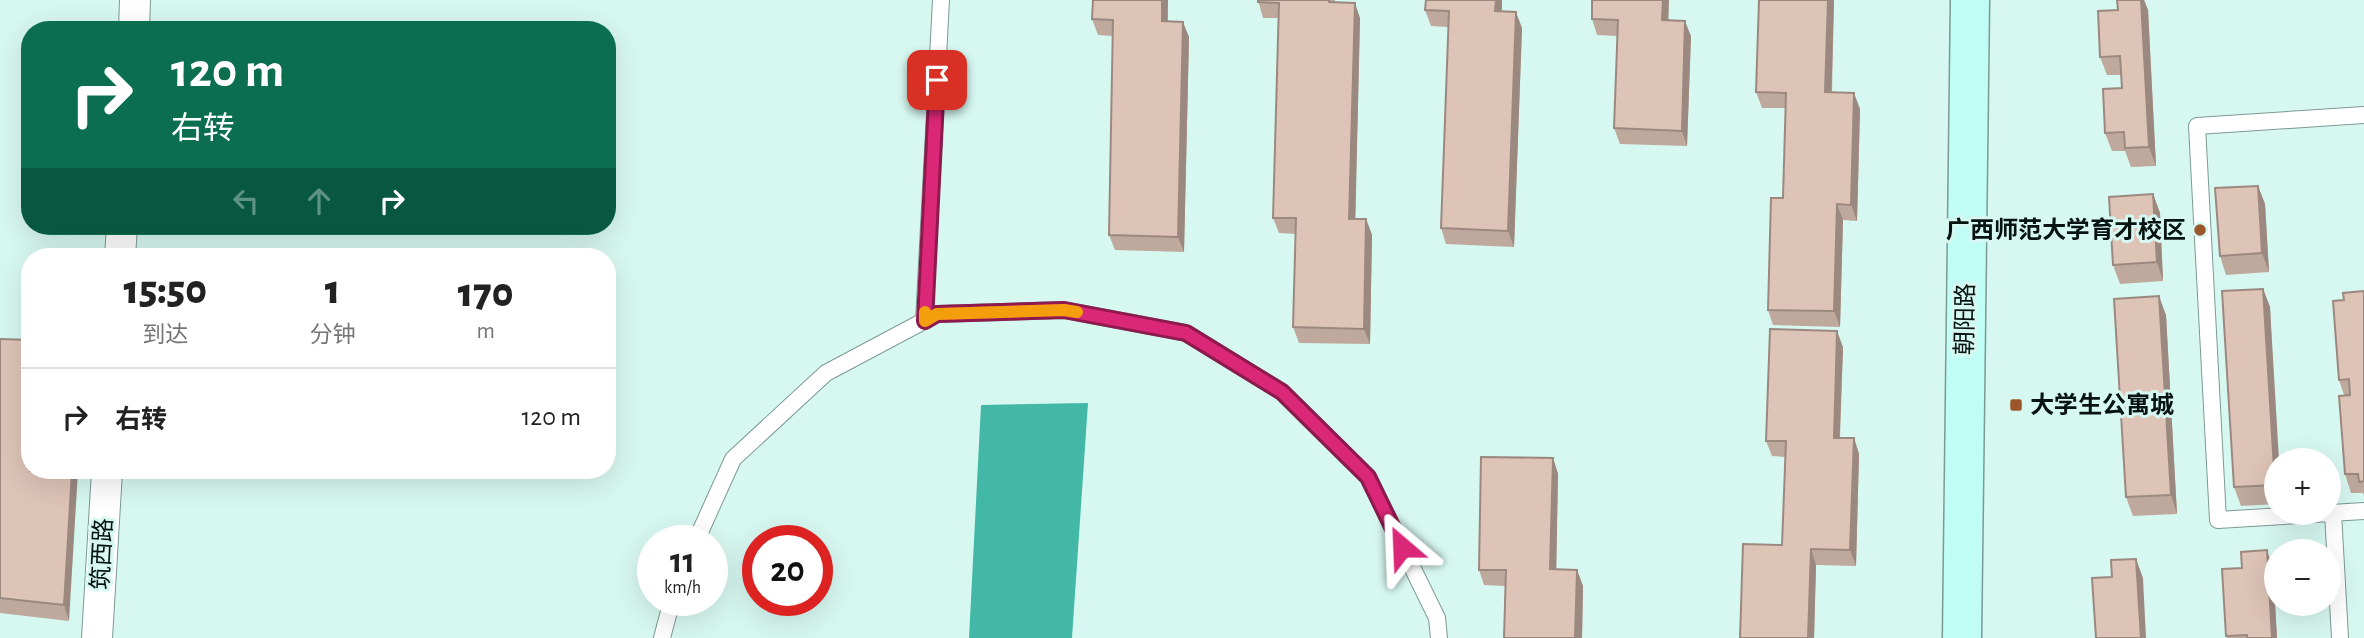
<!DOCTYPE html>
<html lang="zh">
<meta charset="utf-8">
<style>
body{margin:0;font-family:"Alegreya Sans","Noto Sans SC",sans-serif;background:#f2f2f2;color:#222;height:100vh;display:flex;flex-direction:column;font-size:26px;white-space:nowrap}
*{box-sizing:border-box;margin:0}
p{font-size:23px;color:#767676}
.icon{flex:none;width:38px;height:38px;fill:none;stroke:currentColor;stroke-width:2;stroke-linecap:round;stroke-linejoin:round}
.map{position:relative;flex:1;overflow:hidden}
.drawer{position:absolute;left:21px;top:248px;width:595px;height:231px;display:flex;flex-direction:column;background:#fff;border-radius:28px;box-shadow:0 7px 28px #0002}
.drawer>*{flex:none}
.guide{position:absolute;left:21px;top:21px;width:595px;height:214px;border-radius:28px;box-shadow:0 7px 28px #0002;background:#0b6e4f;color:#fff;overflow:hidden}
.fabs{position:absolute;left:2264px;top:448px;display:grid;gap:14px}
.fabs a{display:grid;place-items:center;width:77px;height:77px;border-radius:50%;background:#fff;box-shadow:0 7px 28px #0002;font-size:35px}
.speed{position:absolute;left:637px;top:525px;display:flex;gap:14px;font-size:35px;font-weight:700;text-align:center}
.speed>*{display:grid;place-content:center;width:91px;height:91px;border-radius:50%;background:#fff;box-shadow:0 7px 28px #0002;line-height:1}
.speed small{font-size:18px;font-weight:400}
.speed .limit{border:10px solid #d22;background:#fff;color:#111}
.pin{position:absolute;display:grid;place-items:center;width:60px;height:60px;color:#fff;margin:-30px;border-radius:14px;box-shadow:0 4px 10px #0006}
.me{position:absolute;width:77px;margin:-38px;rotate:334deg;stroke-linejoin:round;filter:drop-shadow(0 0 5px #0008)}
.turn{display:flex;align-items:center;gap:24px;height:147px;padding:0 35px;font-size:32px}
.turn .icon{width:91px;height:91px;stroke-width:2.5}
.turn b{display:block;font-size:49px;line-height:60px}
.lanes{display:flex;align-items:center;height:66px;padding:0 35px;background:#0003;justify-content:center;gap:35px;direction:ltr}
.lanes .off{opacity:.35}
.eta{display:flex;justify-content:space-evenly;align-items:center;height:119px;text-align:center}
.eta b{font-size:42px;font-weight:800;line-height:49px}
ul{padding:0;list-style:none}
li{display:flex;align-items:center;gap:21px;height:98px;padding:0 35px;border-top:2px solid #e0e0e0}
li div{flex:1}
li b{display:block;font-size:26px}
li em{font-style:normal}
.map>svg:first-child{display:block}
.water{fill:#43b8a6}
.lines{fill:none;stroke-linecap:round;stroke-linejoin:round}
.lane-casing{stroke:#7c9a94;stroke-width:18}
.street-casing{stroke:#7c9a94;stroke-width:32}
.secondary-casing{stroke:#7c9a94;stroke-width:41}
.lane{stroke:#fff;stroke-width:16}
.street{stroke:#fff;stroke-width:30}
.secondary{stroke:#bffdf5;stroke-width:38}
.wall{fill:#bfa99d}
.shaded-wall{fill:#9b8980}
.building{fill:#dec4b7;stroke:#9b8980;stroke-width:2}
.route-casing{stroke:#8e194d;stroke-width:18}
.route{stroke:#db2777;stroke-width:12}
.slow{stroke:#f59e0b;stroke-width:12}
.poi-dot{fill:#9c562c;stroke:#d7f8f1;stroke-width:2.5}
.labels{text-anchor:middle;stroke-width:6;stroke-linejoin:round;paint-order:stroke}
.poi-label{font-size:24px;font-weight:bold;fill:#081412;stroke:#d7f8f1;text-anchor:end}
.street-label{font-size:24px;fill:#081412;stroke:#d7f8f1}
</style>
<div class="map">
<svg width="2364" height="638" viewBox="0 0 2364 638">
<rect width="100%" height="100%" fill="#d7f8f1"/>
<path class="water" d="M1088,403L1072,638H969L981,405Z"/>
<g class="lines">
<defs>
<path id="lane" d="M2364,115L2197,126L2218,520L2364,511
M924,321L941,0
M2333,513L2340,638
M696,541L733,459L826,373L937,314L1064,310L1186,333L1282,392L1368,477L1437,618L1439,638
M662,638L672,600"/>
<path id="street" d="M134,30L135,0
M120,257L122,226
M97,638L107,471"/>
<path id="secondary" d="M1962,638L1970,0"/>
</defs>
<use href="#lane" class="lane-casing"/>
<use href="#street" class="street-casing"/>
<use href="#secondary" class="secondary-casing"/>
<use href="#lane" class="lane"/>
<use href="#street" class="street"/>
<use href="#secondary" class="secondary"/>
</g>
<path class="wall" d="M1093,0H1168V21L1189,37L1184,252L1115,250L1109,235L1113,36L1098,35L1092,19Z
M1258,0H1335V2L1360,18L1355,219H1366L1372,235L1370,344L1299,343L1293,327L1296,234L1279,233L1273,218L1278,18H1263Z
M1426,0H1502V12L1522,28L1514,247L1446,244L1441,228L1448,27L1431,26L1425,10Z
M1759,0H1834L1832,93L1860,109L1857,221L1843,220L1840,327L1773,325L1768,310L1783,198L1786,108H1762L1756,92Z
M2117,0H2144L2148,10L2156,166L2131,167L2125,151H2112L2105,133L2122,88L2121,75H2107L2100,57L2118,10Z
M1592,19L1668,20L1691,36L1687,146L1620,144L1614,128L1617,36L1597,35Z
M2258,186L2265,204L2269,272L2226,275L2220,256Z
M2153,194L2160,213L2163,281L2120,284L2113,265Z
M2263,289L2270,307L2277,460V504L2241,506L2234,487Z
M2364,291V496L2363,493H2351L2345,474L2344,395L2339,380L2344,300Z
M2166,315L2177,514L2133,516L2126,497Z
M0,339L69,621L0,613Z
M1843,347L1840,438H1854L1859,454L1856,566L1816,565L1814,638H1740L1782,545L1785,457L1772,456L1766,441Z
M1553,458L1558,474L1556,569L1577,570L1583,586L1582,638H1504L1505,586L1484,585L1479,570Z
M2273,569L2277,638H2227L2226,636Z"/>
<path class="shaded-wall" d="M1162,0H1168L1167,37L1162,21Z
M1496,0H1502L1501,27L1495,11Z
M1663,0H1669L1668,36L1662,20Z
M1828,0H1834L1831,108L1825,92Z
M2141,0H2144L2148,10L2156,166L2149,147Z
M1355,3L1360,18L1355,235L1349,219Z
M1516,12L1522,28L1514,247L1508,231Z
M1685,21L1691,36L1687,146L1682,131Z
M1183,22L1189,37L1184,252L1178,237Z
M1854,93L1860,109L1857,221L1851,205Z
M2258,186L2265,204L2269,272L2262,253Z
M2153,194L2160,213L2163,281L2157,262Z
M1837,204L1843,220L1840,327L1834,311Z
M1366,219L1372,235L1370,344L1364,329Z
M2263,289L2270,307L2279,460H2277V489L2275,485Z
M2159,296L2166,315L2177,514L2171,495Z
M1837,331L1843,347L1839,453L1834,438Z
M1854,438L1859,454L1856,566L1850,550Z
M1553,458L1558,474L1556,585L1550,569Z
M72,471H78L69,621L64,605Z
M1811,549L1816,565L1814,638H1808Z
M2267,550L2273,569L2277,638H2272Z
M2136,559L2143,578L2146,638H2141Z
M1577,570L1583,586L1582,638H1575Z"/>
<path class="building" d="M1093,0H1162V21L1183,22L1178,237L1109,235L1113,20L1092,19Z
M1258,0H1329V2L1355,3L1349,219H1366L1364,329L1293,327L1296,218H1273L1279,3L1258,2Z
M1426,0H1496L1495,11L1516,12L1508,231L1441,228L1449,11L1425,10Z
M1592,0H1663L1662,20L1685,21L1682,131L1614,128L1618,20L1592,19Z
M1759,0H1828L1825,92L1854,93L1851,205L1837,204L1834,311L1768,310L1771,198H1783L1786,93L1756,92Z
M2117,0H2141L2149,147L2125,148L2124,132L2105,133L2103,89L2122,88L2120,56L2100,57L2098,11L2118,10Z
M2258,186L2262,253L2220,256L2215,188Z
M2153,194L2157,262L2113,265L2109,197Z
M2263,289L2275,485L2234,487L2222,291Z
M2364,291V481L2359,482L2358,474H2345L2339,396L2350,395L2349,379L2339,380L2333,301L2344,300L2343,293Z
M2159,296L2171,495L2126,497L2114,299Z
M1770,329L1837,331L1834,438H1854L1850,550L1811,549L1808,638H1740L1743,544L1782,545L1786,441H1766Z
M0,339L30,340V471H72L64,605L0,598Z
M1481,457L1553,458L1550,569L1577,570L1575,638H1504L1506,570H1479Z
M2267,550L2272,638H2247V635L2226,636L2222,569L2242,568L2241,552Z
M2136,559L2141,638H2096L2092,578L2112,577L2111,560Z"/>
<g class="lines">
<defs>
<path id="route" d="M937,80L925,321L937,314L1064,310L1186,333L1282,392L1368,477L1402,547"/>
</defs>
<use href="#route" class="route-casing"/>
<use href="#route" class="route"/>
<path class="slow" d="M925,312V321L937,314L1064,310L1077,312"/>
</g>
<g class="poi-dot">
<circle cx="2200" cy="230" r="7"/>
<rect x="2009" y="398" width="14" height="14" rx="3.5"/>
</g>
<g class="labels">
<g class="poi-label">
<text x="2186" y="238">广西师范大学育才校区</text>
<text x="2030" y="413" text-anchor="start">大学生公寓城</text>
</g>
<g class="street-label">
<text transform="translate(1965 319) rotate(-89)" y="8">朝阳路</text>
<text transform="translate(102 554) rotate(-87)" y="8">筑西路</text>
</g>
</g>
</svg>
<div class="fabs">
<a>+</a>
<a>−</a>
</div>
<div class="speed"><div>11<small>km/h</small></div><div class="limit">20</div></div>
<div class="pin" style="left:937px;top:80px;background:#d93025"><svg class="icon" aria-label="arrive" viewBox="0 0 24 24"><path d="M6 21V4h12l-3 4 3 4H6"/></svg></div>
<svg class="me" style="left:1402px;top:547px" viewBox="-20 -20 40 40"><path d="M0-17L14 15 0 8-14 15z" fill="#db2777" stroke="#fff" stroke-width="4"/></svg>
<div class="guide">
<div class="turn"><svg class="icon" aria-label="right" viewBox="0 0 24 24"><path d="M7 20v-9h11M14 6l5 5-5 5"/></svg><div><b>120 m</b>右转</div></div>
<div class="lanes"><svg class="icon off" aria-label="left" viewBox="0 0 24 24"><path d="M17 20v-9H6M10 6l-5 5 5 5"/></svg><svg class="icon off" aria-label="ahead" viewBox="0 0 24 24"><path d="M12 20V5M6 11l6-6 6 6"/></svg><svg class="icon" aria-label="right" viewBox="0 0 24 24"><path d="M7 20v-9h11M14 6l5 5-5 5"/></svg></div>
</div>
<section class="drawer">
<div class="eta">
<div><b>15:50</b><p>到达</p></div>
<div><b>1</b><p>分钟</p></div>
<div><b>170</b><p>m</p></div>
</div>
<ul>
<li><svg class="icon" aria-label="right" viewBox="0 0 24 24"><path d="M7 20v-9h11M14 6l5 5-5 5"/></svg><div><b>右转</b></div><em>120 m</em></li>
</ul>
</section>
</div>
